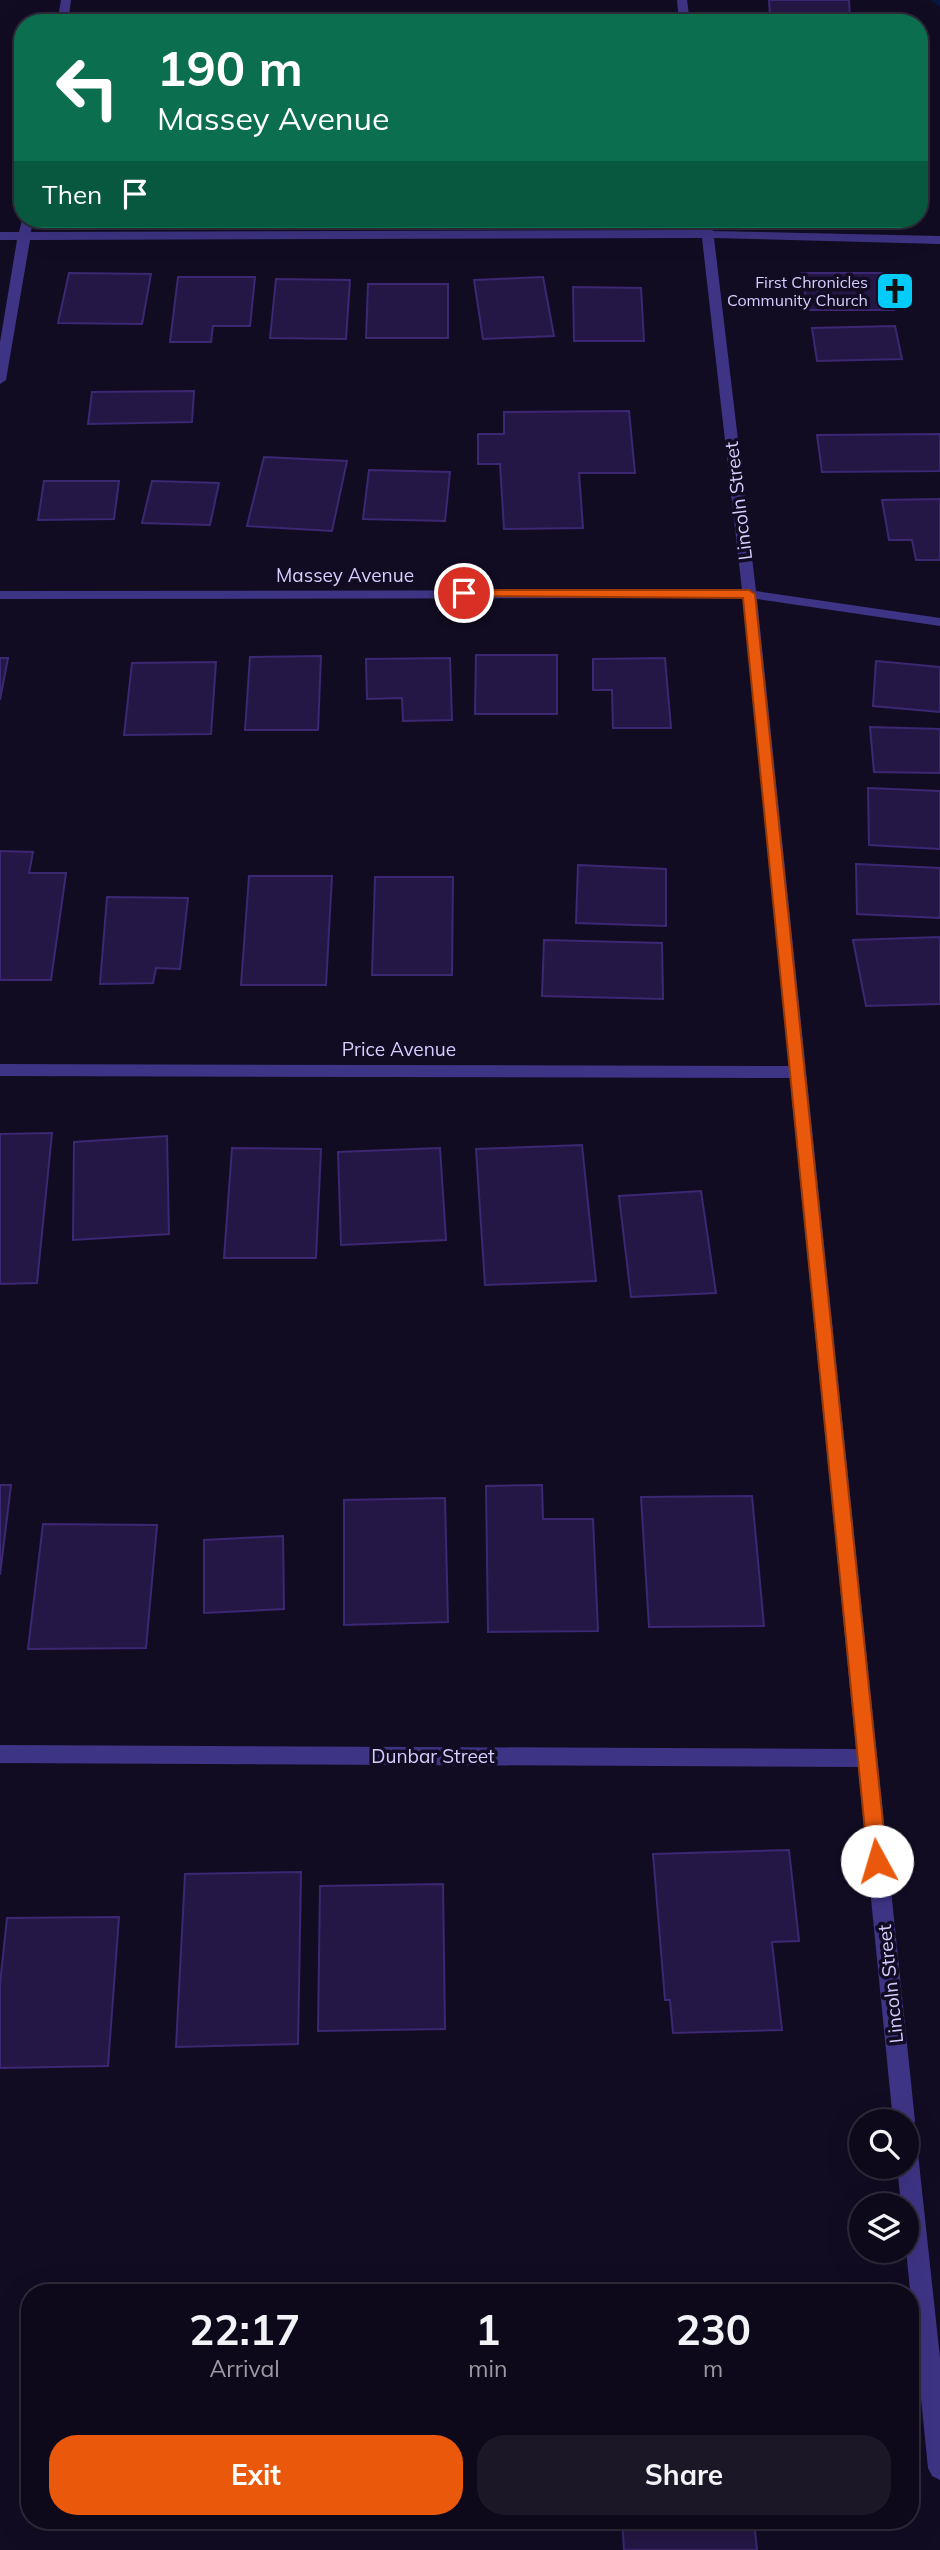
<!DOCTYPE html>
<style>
body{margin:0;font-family:Mulish,sans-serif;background:#1c1727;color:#f1f3f6;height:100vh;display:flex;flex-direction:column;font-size:26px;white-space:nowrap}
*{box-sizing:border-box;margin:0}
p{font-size:23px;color:#9b9aa2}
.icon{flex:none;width:38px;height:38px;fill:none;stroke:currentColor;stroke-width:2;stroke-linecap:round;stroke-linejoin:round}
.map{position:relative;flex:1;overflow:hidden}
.details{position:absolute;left:21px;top:2284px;width:898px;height:245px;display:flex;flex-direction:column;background:#0e091a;border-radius:28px;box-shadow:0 7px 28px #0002,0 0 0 2px #2e2a39}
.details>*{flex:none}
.banner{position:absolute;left:14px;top:14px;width:914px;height:214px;border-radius:28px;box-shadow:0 7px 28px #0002,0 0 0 2px #2e2a39;background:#0b6e4f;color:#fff;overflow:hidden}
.fabs{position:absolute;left:849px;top:2109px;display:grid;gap:14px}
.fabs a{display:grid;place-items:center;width:70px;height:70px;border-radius:50%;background:#0e091a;box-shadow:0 7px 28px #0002,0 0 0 2px #2e2a39;font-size:35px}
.pin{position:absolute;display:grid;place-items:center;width:60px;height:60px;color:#fff;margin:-30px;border:4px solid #fff;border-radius:50%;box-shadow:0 2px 7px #0007}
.me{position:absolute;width:77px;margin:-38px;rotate:354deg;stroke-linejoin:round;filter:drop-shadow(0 0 5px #0008)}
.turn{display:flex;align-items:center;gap:24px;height:147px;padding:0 28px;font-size:32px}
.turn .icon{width:91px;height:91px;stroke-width:2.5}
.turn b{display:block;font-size:49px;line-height:60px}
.then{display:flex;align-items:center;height:66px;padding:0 28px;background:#0003;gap:14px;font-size:26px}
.eta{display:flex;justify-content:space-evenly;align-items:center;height:119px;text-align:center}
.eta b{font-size:42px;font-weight:700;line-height:49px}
.button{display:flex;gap:14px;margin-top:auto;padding:14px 28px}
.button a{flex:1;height:80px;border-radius:28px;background:#ea580c;color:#fff;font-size:28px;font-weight:700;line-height:80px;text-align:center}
.button a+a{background:#1c1727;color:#f1f3f6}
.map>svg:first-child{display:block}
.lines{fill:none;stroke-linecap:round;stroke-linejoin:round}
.stream{fill:#061742;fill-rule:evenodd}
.building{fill:#241745;stroke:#3c2772;stroke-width:2}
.minor{fill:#3e3485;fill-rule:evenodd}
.route{fill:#ea580c;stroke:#983908;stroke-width:2}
.labels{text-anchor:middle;stroke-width:7;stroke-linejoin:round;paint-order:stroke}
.far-poi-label{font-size:16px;fill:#d7ceff;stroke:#120c23;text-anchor:end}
.street-label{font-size:19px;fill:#d7ceff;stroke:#120c23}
</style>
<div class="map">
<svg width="940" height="2550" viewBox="0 0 940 2550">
<rect width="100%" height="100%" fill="#120c23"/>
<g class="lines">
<path class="stream" d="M931,0H940V7Z"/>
</g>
<path class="building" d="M769,0H849L850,19L770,17Z
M69,273L151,274L142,324L58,323Z
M802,273H888L894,310H807Z
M178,277H255L250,326H213L211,342H170Z
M543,277L554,336L483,339L474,280Z
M276,279L350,280L346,339L270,338Z
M368,284H448V338H366Z
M573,287L641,288L644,341H574Z
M895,326L902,359L817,361L812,328Z
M194,391L192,422L88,424L92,392Z
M629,411L635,473H579L583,528L504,529L500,464H478V434H504V412Z
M940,434V471L822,472L817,435Z
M264,457L347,461L332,531L247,526Z
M369,470L450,472L445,521L363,519Z
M44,481H119L114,519L38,520Z
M152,481L219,483L210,525L142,523Z
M940,499V560H916L912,540H889L882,500Z
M476,655H557V714H475Z
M321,656L318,730H245L250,657Z
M0,658H8L0,700Z
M450,658L452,720L403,721L402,698L367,699L366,659Z
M665,658L671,728H613L612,690H593V659Z
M876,661L940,667V712L873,706Z
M216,662L211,734L124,735L132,663Z
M870,727L940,729V773L874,772Z
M868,788L940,791V849L869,845Z
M0,851L33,852L29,873H66L51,980H0Z
M856,864L940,868V918L857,914Z
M578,865L666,869V926L576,923Z
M249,876H332L326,985H241Z
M375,877H453L452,975H372Z
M107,897L188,898L180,969L156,968L153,983L100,984Z
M940,937V1004L866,1006L853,940Z
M544,940L662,943L663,999L542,996Z
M52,1133L37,1283L0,1284V1134Z
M167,1136L169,1234L73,1240L74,1142Z
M582,1145L596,1281L485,1285L476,1149Z
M232,1148L321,1149L316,1258H224Z
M440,1148L446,1240L341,1245L338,1152Z
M701,1191L716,1293L631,1297L619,1196Z
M0,1485H11L0,1575Z
M542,1485L543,1519H593L598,1631L488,1632L486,1486Z
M752,1496L764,1626L649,1627L641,1497Z
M445,1498L448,1622L344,1625V1500Z
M43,1524L157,1525L146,1648L28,1649Z
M283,1536L284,1609L204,1613V1540Z
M789,1850L799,1941L772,1942L782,2030L673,2033L670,2000H665L653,1854Z
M301,1872L298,2044L176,2047L185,1874Z
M443,1884L445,2029L318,2031L320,1886Z
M119,1917L108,2066L0,2068V1984L7,1918Z
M622,2520H754L757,2550H624Z"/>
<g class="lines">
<path class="minor" d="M61,0H71L68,23H57Z
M677,0H687L690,23H679Z
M23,216V219H33L31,232L701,230L700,219H712L713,231L940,236V244L714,238L756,591L940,618V626L757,599L915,2121L912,2128L906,2130V2121H893L858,1767L0,1763V1745L856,1749L790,1078L0,1076V1064L789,1066L743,598L0,599V591L742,590L702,238L30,240L6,380L0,384V342L17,240H0V232H19Z
M906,2134L914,2137L917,2144L940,2358V2480L932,2476L928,2468L906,2250V2205H901L897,2166H906Z"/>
</g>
<path class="route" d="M464,590H749L755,594L887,1861L884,1867L877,1870L871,1867L868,1861L743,598L459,596L458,593Z"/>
<defs>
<symbol id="church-square" viewBox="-11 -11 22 22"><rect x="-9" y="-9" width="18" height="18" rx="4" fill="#00cbf9" stroke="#120c23"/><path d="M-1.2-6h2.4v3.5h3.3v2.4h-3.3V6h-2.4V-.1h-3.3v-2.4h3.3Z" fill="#111"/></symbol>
</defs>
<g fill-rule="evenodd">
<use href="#church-square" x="873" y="269" width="44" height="44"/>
</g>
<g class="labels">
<g class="far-poi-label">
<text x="868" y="288">First Chronicles<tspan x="868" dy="18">Community Church</tspan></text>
</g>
<g class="street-label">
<text transform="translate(738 501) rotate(-97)" y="7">Lincoln Street</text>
<text x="345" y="582">Massey Avenue</text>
<text x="399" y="1056">Price Avenue</text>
<text x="433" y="1763">Dunbar Street</text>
<text transform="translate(890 1984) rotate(-96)" y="7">Lincoln Street</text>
</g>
</g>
</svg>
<div class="fabs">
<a><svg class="icon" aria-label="search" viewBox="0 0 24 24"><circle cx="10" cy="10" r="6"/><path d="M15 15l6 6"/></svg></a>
<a><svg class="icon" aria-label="layers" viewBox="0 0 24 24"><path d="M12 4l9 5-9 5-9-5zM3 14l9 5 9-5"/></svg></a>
</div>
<div class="pin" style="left:464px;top:593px;background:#d93025"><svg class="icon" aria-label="arrive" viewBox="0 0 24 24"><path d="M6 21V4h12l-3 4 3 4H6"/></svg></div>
<svg class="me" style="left:877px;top:1861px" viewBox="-20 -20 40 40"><circle r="19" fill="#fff"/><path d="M0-13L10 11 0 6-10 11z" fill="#ea580c"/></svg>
<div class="banner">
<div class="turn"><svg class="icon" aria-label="left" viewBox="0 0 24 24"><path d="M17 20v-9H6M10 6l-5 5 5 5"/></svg><div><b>190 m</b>Massey Avenue</div></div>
<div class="then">Then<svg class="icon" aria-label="arrive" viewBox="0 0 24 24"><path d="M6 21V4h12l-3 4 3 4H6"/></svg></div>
</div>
<section class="details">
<div class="eta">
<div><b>22:17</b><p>Arrival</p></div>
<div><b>1</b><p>min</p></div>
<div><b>230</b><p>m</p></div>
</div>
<div class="button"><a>Exit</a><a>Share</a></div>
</section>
</div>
